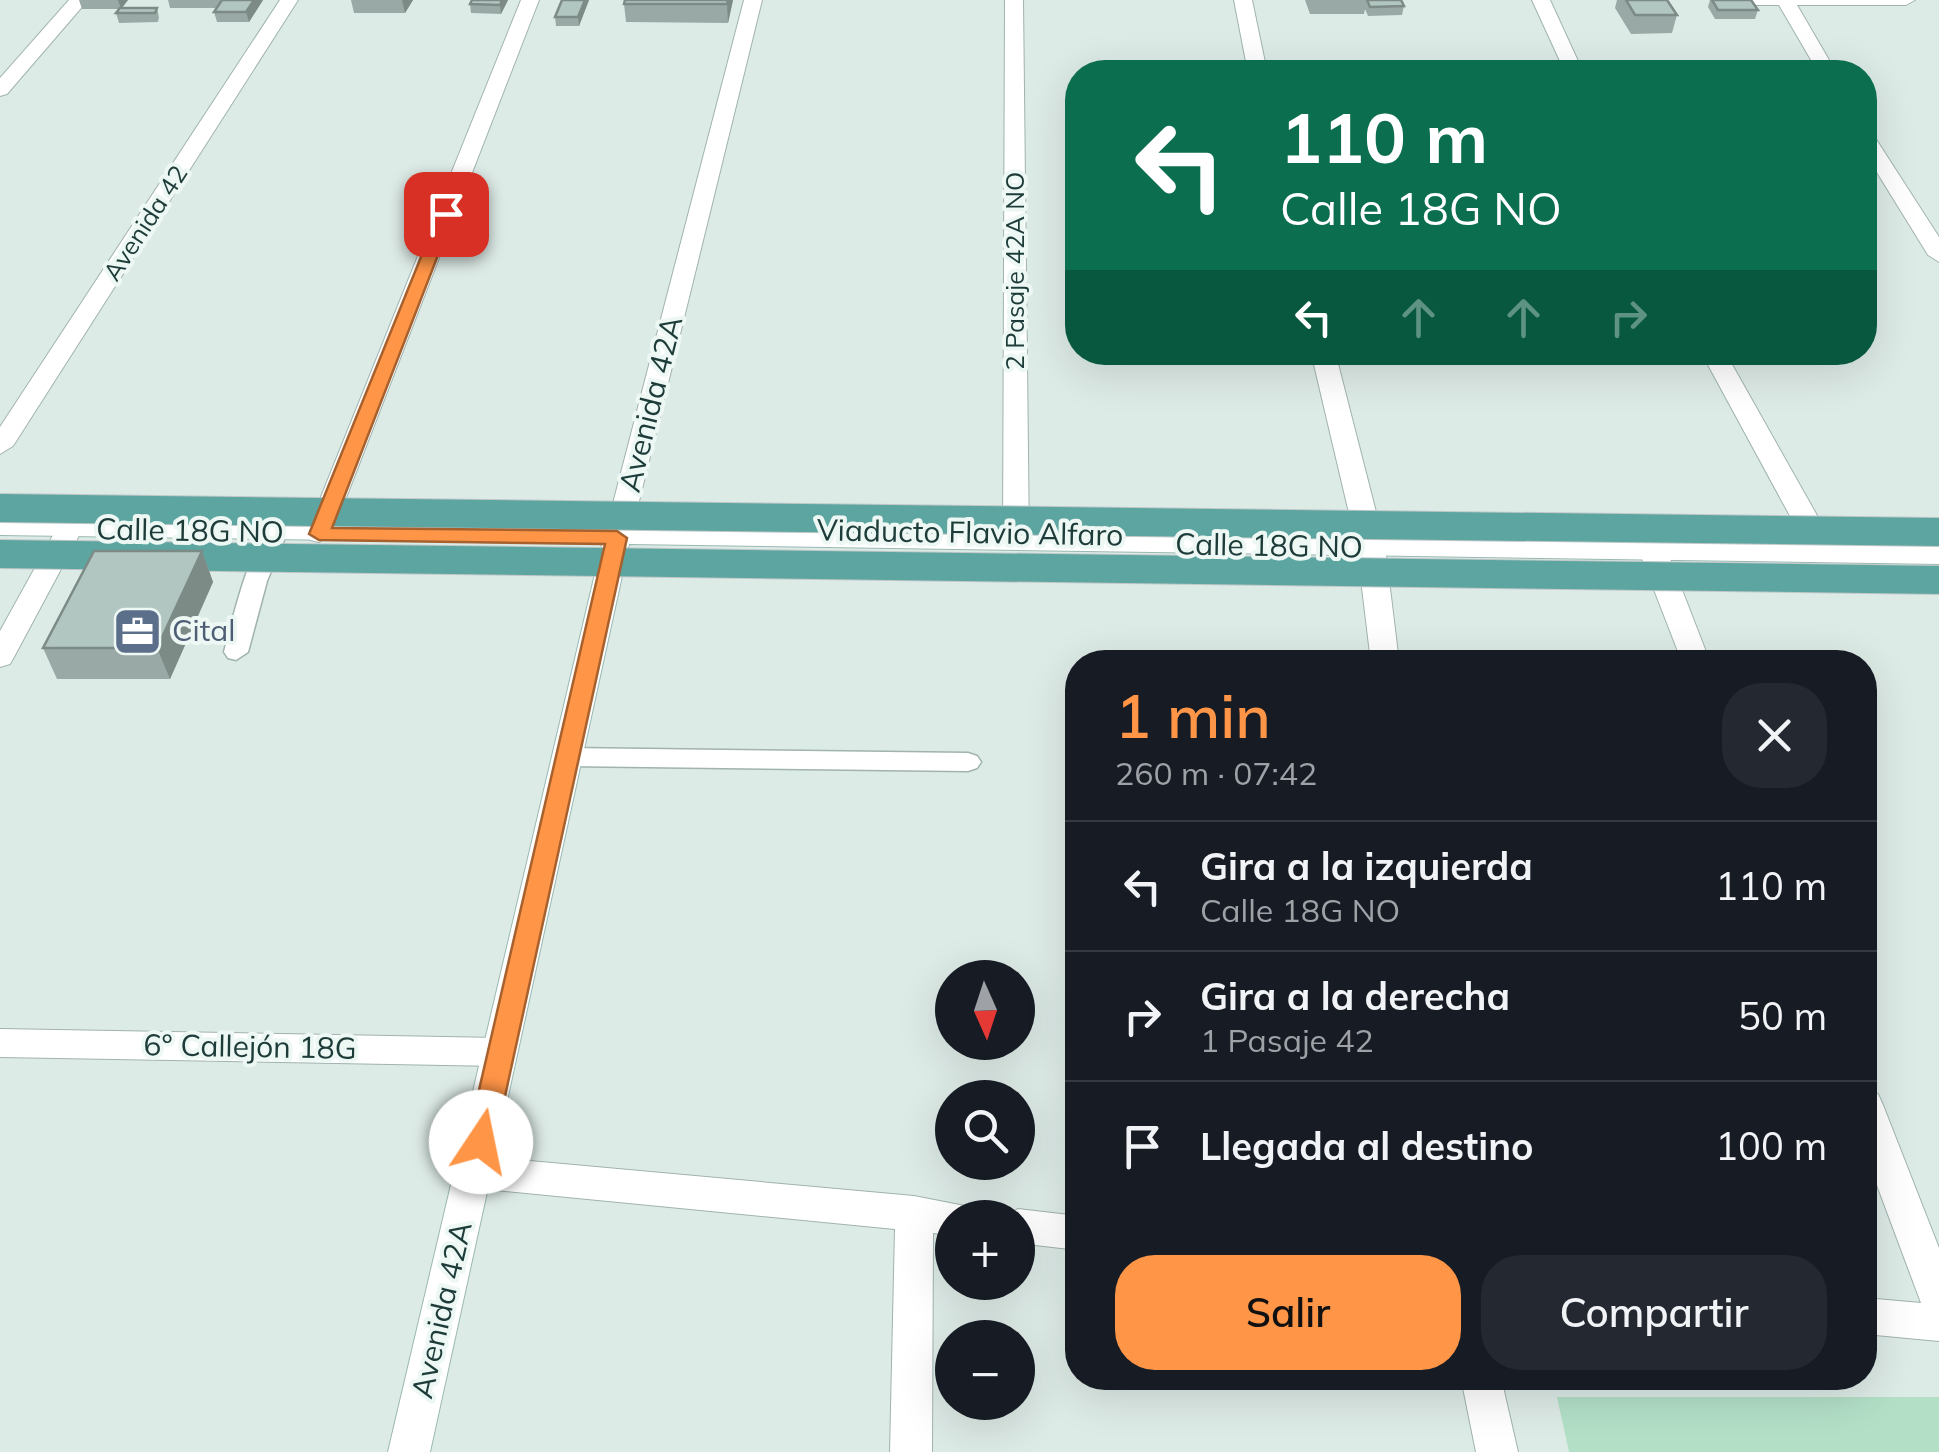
<!DOCTYPE html>
<html lang="es">
<meta charset="utf-8">
<style>
body{margin:0;font-family:Mulish,sans-serif;background:#242831;color:#f1f3f6;height:100vh;display:flex;flex-direction:column;font-size:38px;white-space:nowrap}
*{box-sizing:border-box;margin:0}
p{font-size:32px;color:#9ea1a6}
.icon{flex:none;width:55px;height:55px;fill:none;stroke:currentColor;stroke-width:2;stroke-linecap:round;stroke-linejoin:round}
.map{position:relative;flex:1;overflow:hidden}
.sheet{position:absolute;left:1065px;top:650px;width:812px;height:740px;display:flex;flex-direction:column;background:#171b24;border-radius:40px;box-shadow:0 10px 40px #0002}
.sheet>*{flex:none}
.hud{position:absolute;left:1065px;top:60px;width:812px;height:305px;border-radius:40px;box-shadow:0 10px 40px #0002;background:#0b6e4f;color:#fff;overflow:hidden}
.needle{width:65px;rotate:177deg}
.buttons{position:absolute;left:935px;top:960px;display:grid;gap:20px}
.buttons a{display:grid;place-items:center;width:100px;height:100px;border-radius:50%;background:#171b24;box-shadow:0 10px 40px #0002;font-size:50px}
.pin{position:absolute;display:grid;place-items:center;width:85px;height:85px;color:#fff;margin:-42px;border-radius:20px;box-shadow:0 5px 15px #0006}
.me{position:absolute;width:110px;margin:-55px;rotate:11deg;stroke-linejoin:round;filter:drop-shadow(0 0 8px #0008)}
.turn{display:flex;align-items:center;gap:35px;height:210px;padding:0 50px;font-size:45px}
.turn .icon{width:130px;height:130px;stroke-width:2.5}
.turn b{display:block;font-size:70px;line-height:85px}
.lanes{display:flex;align-items:center;height:95px;padding:0 50px;background:#0003;justify-content:center;gap:50px;direction:ltr}
.lanes .off{opacity:.35}
.round{display:grid;place-items:center;flex:none;width:105px;height:105px;border-radius:40px;background:#242831}
.headline{display:flex;align-items:center;justify-content:space-between;height:170px;padding:0 50px}
h1{font-size:60px;font-weight:600;line-height:75px;color:#ff9547}
.action{display:flex;gap:20px;margin-top:auto;padding:20px 50px}
.action a{flex:1;height:115px;border-radius:40px;background:#ff9547;color:#111;font-size:40px;font-weight:600;line-height:115px;text-align:center}
.action a+a{background:#242831;color:#f1f3f6}
ul{padding:0;list-style:none}
li{display:flex;align-items:center;gap:30px;height:130px;padding:0 50px;border-top:2px solid #363941}
li div{flex:1}
li b{display:block;font-size:38px}
li em{font-style:normal}
.map>svg:first-child{display:block}
.green{fill:#b3dfc7}
.lines{fill:none;stroke-linecap:round;stroke-linejoin:round}
.lane-casing{stroke:#a0b3af;stroke-width:3}
.street-casing{stroke:#a0b3af;stroke-width:2}
.secondary-casing{stroke:#9bb8b2;stroke-width:2}
.lane{fill:#fff;fill-rule:evenodd}
.street{fill:#fff;fill-rule:evenodd}
.secondary{fill:#fff;fill-rule:evenodd}
.primary-bridge-casing{stroke:#c0c8c8;stroke-width:30;stroke-linecap:butt}
.primary-bridge{stroke:#5da5a0;stroke-width:28}
.wall{fill:#99aaa6}
.shaded-wall{fill:#7d8b87}
.building{fill:#b2c6c1;stroke:#7d8b87;stroke-width:2.5}
.route{fill:#ff9547;stroke:#a6612e;stroke-width:2.5}
.labels{text-anchor:middle;stroke-width:8;stroke-linejoin:round;paint-order:stroke}
.far-street-label{font-size:25px;fill:#1d3c39;stroke:#edf7f4}
.street-label{font-size:30px;fill:#1d3c39;stroke:#edf7f4}
.service-label{font-size:30px;fill:#4e5e75;stroke:#edf7f4;text-anchor:start}
</style>
<div class="map">
<svg width="1939" height="1452" viewBox="0 0 1939 1452">
<rect width="100%" height="100%" fill="#ddebe7"/>
<path class="green" d="M1939,1397V1452H1569L1557,1397Z"/>
<g class="lines">
<defs>
<path id="lane" d="M276,526L287,533L267,581L248,652L236,660L228,658L224,652C231,627 251,533 276,526Z
M567,748L968,753L977,756L981,762L977,768L968,771L567,766L558,763L554,757L558,751Z"/>
<path id="street" d="M69,0H88L7,94L0,96V78Z
M280,0H298L13,446L0,454V427Z
M521,0H539L332,534L319,542L310,540L306,534Z
M744,0H762L630,538L617,546L604,538Z
M1005,0H1023L1029,542L1016,550L1003,542Z
M1234,0H1252L1267,72H1248Z
M1532,0H1550L1583,72H1565Z
M1747,0H1915L1906,5H1797L1836,72H1818L1779,5H1756Z
M1865,131L1872,133L1939,237V262L1928,255L1865,153Z
M1311,352H1335L1385,547L1399,662H1371L1357,547Z
M1701,352H1725L1837,551L1833,557H1813L1809,551Z
M70,520L83,528L14,657L10,664L0,667V631L57,528Z
M1653,542L1667,551L1710,662H1682L1639,551Z
M0,1029L499,1038L511,1042L517,1052L511,1062L499,1066L0,1057Z
M1865,1090L1878,1094L1883,1105L1939,1248V1341L1865,1334V1298L1921,1303L1865,1153Z
M475,1156L914,1196L965,1206L971,1218H952V1235L933,1233L932,1452H890L895,1229L475,1188L462,1183L456,1172L462,1161Z
M1018,1209L1078,1216V1250L1018,1243V1218H1003Z
M1461,1378H1501L1518,1452H1476Z"/>
<path id="secondary" d="M0,519L1939,546V564L629,544L430,1452H388L602,544L0,535Z"/>
</defs>
<use href="#lane" class="lane-casing"/>
<use href="#street" class="street-casing"/>
<use href="#secondary" class="secondary-casing"/>
<use href="#lane" class="lane"/>
<use href="#street" class="street"/>
<use href="#secondary" class="secondary"/>
<defs>
<path id="primary-bridge" d="M0,508L1939,532
M0,554L1939,580"/>
</defs>
<use href="#primary-bridge" class="primary-bridge-casing"/>
<use href="#primary-bridge" class="primary-bridge"/>
</g>
<path class="wall" d="M79,0H128L122,8H157L159,17L158,22L119,23L116,13L120,9H82Z
M168,0H263L249,22H217L214,12L217,8H170Z
M351,0H413L405,13H354Z
M472,0H508L501,14L471,13L470,4Z
M589,0L579,26H556L555,17Z
M733,0L728,23L626,22L624,4Z
M1305,0H1401L1404,6L1402,15L1368,16L1365,9L1364,14H1310Z
M1617,0H1667L1677,15L1672,33L1631,34L1615,8Z
M1710,0H1751L1758,10L1755,19H1715L1708,7Z
M202,551L213,582L170,679H57L43,648Z"/>
<path class="shaded-wall" d="M118,0H128L121,9Z
M254,0H263L249,22L246,12Z
M402,0H413L405,13Z
M502,0H508L501,14L500,5Z
M585,0H589L579,26L578,17Z
M728,0H733L728,23L727,4Z
M202,551L213,582L170,679L157,648Z"/>
<path class="building" d="M222,0H254L246,12H214Z
M472,0H502L500,5L470,4Z
M562,0H585L578,17H555Z
M625,0H728L727,4H624Z
M1367,0H1401L1404,6L1370,7Z
M1626,0H1667L1677,15H1635Z
M1712,0H1751L1758,10H1718Z
M120,8H157L155,13H116Z
M94,551H202L157,648H43Z"/>
<path class="route" d="M440,210L454,214L332,528L617,531L627,538L495,1142L491,1151L481,1154L471,1151L467,1142L605,544L319,540L309,534Z"/>
<defs>
<symbol id="office-square" viewBox="-11 -11 22 22"><rect x="-9" y="-9" width="18" height="18" rx="4" fill="#5c6f8a" stroke="#edf7f4"/><path d="M-6-3h4V-5.5h4V-3h4V5H-6ZM-1-4.5V-3h2v-1.5ZM-6 0V1H6V0Z" fill="#fff"/></symbol>
</defs>
<g fill-rule="evenodd">
<use href="#office-square" x="110" y="604" width="55" height="55"/>
</g>
<g class="labels">
<g class="far-street-label">
<text transform="translate(145 223) rotate(-57)" y="9">Avenida 42</text>
<text transform="translate(1015 271) rotate(-90)" y="9">2 Pasaje 42A NO</text>
</g>
<g class="street-label">
<text transform="translate(651 404) rotate(-76)" y="10">Avenida 42A</text>
<text transform="translate(190 531) rotate(1)" y="10">Calle 18G NO</text>
<text transform="translate(970 533) rotate(1)" y="10">Viaducto Flavio Alfaro</text>
<text transform="translate(1269 546) rotate(1)" y="10">Calle 18G NO</text>
<text transform="translate(250 1047) rotate(1)" y="10">6° Callejón 18G</text>
<text transform="translate(442 1310) rotate(-77)" y="10">Avenida 42A</text>
</g>
<g class="service-label">
<text x="172" y="641">Cital</text>
</g>
</g>
</svg>
<div class="buttons">
<a><svg class="needle" viewBox="-14 -14 28 28"><path d="M0-13l5 13h-10z" fill="#e53935"/><path d="M0 13l5-13h-10z" fill="#9ea1a6"/></svg></a>
<a><svg class="icon" aria-label="search" viewBox="0 0 24 24"><circle cx="10" cy="10" r="6"/><path d="M15 15l6 6"/></svg></a>
<a>+</a>
<a>−</a>
</div>
<div class="pin" style="left:446px;top:214px;background:#d93025"><svg class="icon" aria-label="arrive" viewBox="0 0 24 24"><path d="M6 21V4h12l-3 4 3 4H6"/></svg></div>
<svg class="me" style="left:481px;top:1142px" viewBox="-20 -20 40 40"><circle r="19" fill="#fff"/><path d="M0-13L10 11 0 6-10 11z" fill="#ff9547"/></svg>
<div class="hud">
<div class="turn"><svg class="icon" aria-label="left" viewBox="0 0 24 24"><path d="M17 20v-9H6M10 6l-5 5 5 5"/></svg><div><b>110 m</b>Calle 18G NO</div></div>
<div class="lanes"><svg class="icon" aria-label="left" viewBox="0 0 24 24"><path d="M17 20v-9H6M10 6l-5 5 5 5"/></svg><svg class="icon off" aria-label="ahead" viewBox="0 0 24 24"><path d="M12 20V5M6 11l6-6 6 6"/></svg><svg class="icon off" aria-label="ahead" viewBox="0 0 24 24"><path d="M12 20V5M6 11l6-6 6 6"/></svg><svg class="icon off" aria-label="right" viewBox="0 0 24 24"><path d="M7 20v-9h11M14 6l5 5-5 5"/></svg></div>
</div>
<section class="sheet">
<div class="headline"><div><h1>1 min</h1><p>260 m · 07:42</p></div><a class="round"><svg class="icon" aria-label="close" viewBox="0 0 24 24"><path d="M6 6l12 12M18 6L6 18"/></svg></a></div>
<ul>
<li><svg class="icon" aria-label="left" viewBox="0 0 24 24"><path d="M17 20v-9H6M10 6l-5 5 5 5"/></svg><div><b>Gira a la izquierda</b><p>Calle 18G NO</p></div><em>110 m</em></li>
<li><svg class="icon" aria-label="right" viewBox="0 0 24 24"><path d="M7 20v-9h11M14 6l5 5-5 5"/></svg><div><b>Gira a la derecha</b><p>1 Pasaje 42</p></div><em>50 m</em></li>
<li><svg class="icon" aria-label="arrive" viewBox="0 0 24 24"><path d="M6 21V4h12l-3 4 3 4H6"/></svg><div><b>Llegada al destino</b></div><em>100 m</em></li>
</ul>
<div class="action"><a>Salir</a><a>Compartir</a></div>
</section>
</div>
